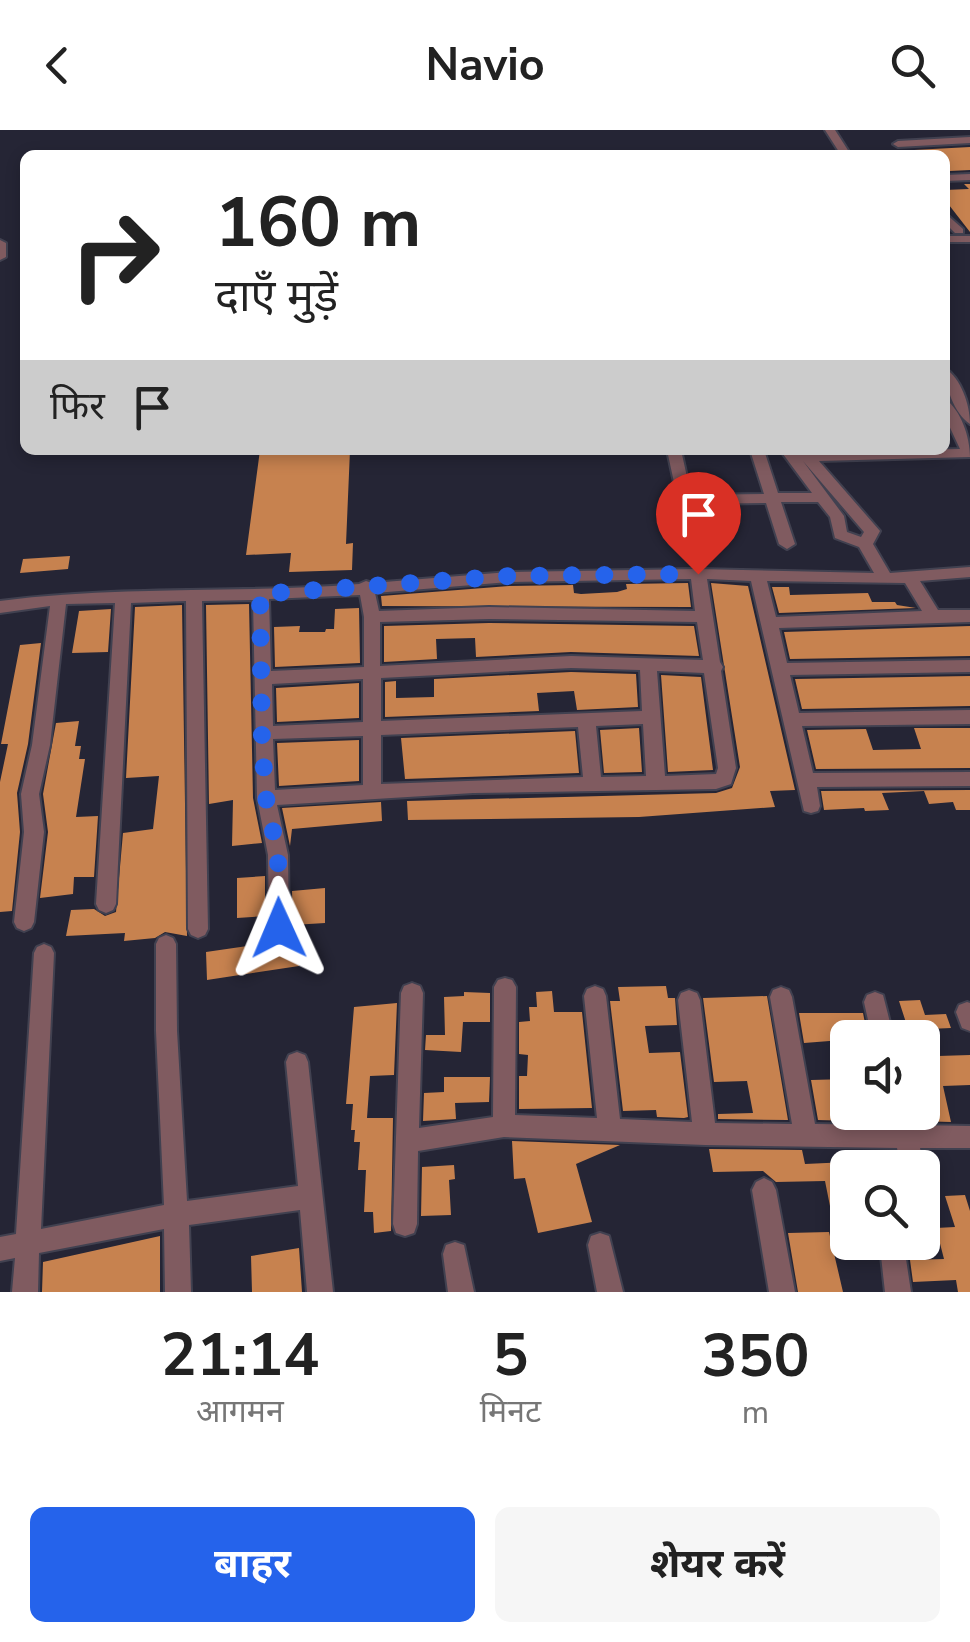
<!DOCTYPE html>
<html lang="hi">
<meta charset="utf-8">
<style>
body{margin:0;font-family:"Nunito Sans","Noto Sans Devanagari",sans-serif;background:#f6f6f6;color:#222;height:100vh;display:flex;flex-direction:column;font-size:38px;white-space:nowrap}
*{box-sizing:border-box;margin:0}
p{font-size:32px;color:#767676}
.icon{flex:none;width:55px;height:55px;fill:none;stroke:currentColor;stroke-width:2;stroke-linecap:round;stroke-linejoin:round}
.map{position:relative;height:1162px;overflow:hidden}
.side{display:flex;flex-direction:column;background:#fff;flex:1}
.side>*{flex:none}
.banner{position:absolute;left:20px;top:20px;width:930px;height:305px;border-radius:15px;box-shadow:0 5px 15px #0003;background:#fff;color:#222;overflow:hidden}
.buttons{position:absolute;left:830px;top:890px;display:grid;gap:20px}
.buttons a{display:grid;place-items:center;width:110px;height:110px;border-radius:15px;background:#fff;box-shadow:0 5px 15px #0003;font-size:50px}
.pin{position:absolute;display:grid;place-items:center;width:85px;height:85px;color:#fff;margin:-102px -42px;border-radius:50% 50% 50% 0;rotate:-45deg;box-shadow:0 0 10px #0007}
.pin .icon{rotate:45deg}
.me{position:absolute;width:110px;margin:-55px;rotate:359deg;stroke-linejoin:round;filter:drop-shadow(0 0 8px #0008)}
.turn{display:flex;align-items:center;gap:35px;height:210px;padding:0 30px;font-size:45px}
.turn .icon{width:130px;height:130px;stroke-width:2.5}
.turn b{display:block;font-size:70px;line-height:85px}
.then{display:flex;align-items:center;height:95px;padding:0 30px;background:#0003;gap:20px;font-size:38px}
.eta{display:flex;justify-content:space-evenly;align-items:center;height:170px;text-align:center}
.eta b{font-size:60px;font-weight:700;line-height:70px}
.button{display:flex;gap:20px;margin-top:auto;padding:20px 30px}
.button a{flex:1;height:115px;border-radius:15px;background:#2563eb;color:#fff;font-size:40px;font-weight:700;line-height:115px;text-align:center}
.button a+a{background:#f6f6f6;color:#222}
header{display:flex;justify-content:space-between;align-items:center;height:130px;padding:0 30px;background:#fff;font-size:45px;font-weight:700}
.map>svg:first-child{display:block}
.building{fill:#c7824f}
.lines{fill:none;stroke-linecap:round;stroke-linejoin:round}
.minor-casing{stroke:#414150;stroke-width:4}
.minor{fill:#805b60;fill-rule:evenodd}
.route{stroke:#2563eb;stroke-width:18;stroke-dasharray:0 32.4}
</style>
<header><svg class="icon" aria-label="back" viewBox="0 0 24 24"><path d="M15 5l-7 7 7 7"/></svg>Navio<svg class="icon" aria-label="search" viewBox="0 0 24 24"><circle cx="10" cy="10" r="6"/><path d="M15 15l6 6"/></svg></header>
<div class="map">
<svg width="970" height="1162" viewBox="0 0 970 1162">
<rect width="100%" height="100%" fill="#252535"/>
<path class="building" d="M970,17V40L950,41L945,36V25H919L914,20Z
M964,54H970V102L949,75H945V60L969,59Z
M260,320H350L346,414L353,413L352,440L289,442L291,423L246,425Z
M70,426L68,439L20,443L23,429Z
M688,453L691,477L382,476L381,466L509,456L573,455L574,463L581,464L617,462L627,459L626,454Z
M711,453L748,456L795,660L770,661L775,677L639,687L408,690L407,671L716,663L732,658L740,637Z
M772,457H789L790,465L868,463L872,472H895L897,475L916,478L779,483Z
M249,474L253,668L262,713L232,716L233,670L209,674L206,475Z
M182,475L187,806L165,802L155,808L124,811L125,803L66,806L71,780L94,779L105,786L116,782L123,703L153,699L159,646L126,648L135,477Z
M359,478L360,533L275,537L274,497L300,496L299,502H325L326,499H334L335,479Z
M111,479L108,522L72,523L79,481Z
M489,493L694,496L699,526L571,522L476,527L475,508L436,509L437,529L384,532V496Z
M970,496V526L790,529L784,502Z
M41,513L28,614L17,663L20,702L12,781L0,782V652L8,614H1L20,515Z
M571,542L636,544L638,577L577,580L574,561L537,563L539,581L385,587V552L396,551V568L434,567V549Z
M661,545L701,547L713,640L668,642Z
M970,546V576L802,579L795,549Z
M359,553V588L277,592L276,558Z
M79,591L75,616H81L79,629H85L76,687L98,686L94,747H74L73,764L40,768L48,702L43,664L56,593Z
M639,598L642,642L604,643L600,600Z
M914,598H970V638L816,639L807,600L866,599L873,620L921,619Z
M575,601L579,643L405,649L401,608Z
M359,610V651L279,656L277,613Z
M970,660V680H956L953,672L929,674L924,661L882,663L889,680L865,681L864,678L824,680L821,661Z
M381,672L382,691L292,699L290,716L282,678Z
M265,746V786L237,788V748Z
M325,758V793L293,795L292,761Z
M296,809L299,836L207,850L206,822Z
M666,856L668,868H675L677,895L645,896L649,923L680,922L688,987L684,988L657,987L656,980L623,981L610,871H620L618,857Z
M552,861L554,882H582L592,978L519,979V946H527L528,925L519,924V892L530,891L529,877H537L536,862Z
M464,862L490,863V892H463L461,922L425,920L426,905H445L444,867L464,866Z
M767,866L788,990L718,989V984L753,983L747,951L714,952L703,868Z
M920,870L925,885L946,884L951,898L929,899L938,926L970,925V955L943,956L951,992L918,991L917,982H922V908H911L899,871Z
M397,873L394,945L370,946L367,988H393L391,1101L374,1103L373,1082H364L366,1040H358L360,1012H354L355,1000H351L353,974H346L354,877Z
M799,883H863L868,908L804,913Z
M444,947H490L489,972L455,973L456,989L423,991L424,963L444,962Z
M848,949V982H852L854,991L818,990L811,950Z
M512,1011L620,1015L576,1034L592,1092L538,1103L525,1048L514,1049Z
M709,1019L802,1020L805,1034L848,1032V1080L831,1081L825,1051L776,1052L763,1041L713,1042Z
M454,1035L455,1049L449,1050L451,1085L421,1086L422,1037Z
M965,1065L970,1081V1162H958L956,1150L913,1152L910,1130L944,1129L936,1098L955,1097L945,1066Z
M829,1102L843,1162H798L788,1103Z
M160,1106V1162H42L43,1132Z
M299,1118L302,1162H252L251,1126Z"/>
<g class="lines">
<defs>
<path id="minor" d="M825,0H835L851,25H841Z
M970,7V13L898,17L893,14L898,11Z
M970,44V50L945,51V45Z
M945,83L963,99V103H955L945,93Z
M945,106H970V112H945Z
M0,110L6,113V127L0,130Z
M945,238C961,249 970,274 970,294C954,283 945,257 945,238Z
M945,269C961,280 970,307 970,327L819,331L880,401L873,414L890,443L970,437V447L920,451L938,480H970V492L779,498L787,533L970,530V542L790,545L799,583L970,580V594L802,596L813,643L970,642V656L817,657L820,676L818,681L811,683L804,681L751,451L707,449L720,532L723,537L721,541L736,638L731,654L716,659L473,663L277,675L288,725L289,798L286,804L279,807L272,804L269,798L268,725L257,668L253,470L202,471L208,799L205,805L198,808L191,805L188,799L186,471L131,473L116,774L113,780L106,783L99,780L96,774L115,473L66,474L50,615L39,664L44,702L34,792L31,798L24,801L17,798L14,792L24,702L21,664L32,615L50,476L0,483V471C119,455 239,464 359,454L366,451L372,453L509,442L698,439L874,443L859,417L835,408L830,387L818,372H781L795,414L787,419L779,414L766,373L693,374L701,413L698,417H688L667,320H681L691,365L764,364L750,320H764L778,363H812L780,320H794L796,323L795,320L812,322L960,319L945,287ZM803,331L864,402L861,407L847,402L844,386ZM691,449L695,481L489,477L379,481L375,463L509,452ZM767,451L905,453L922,481L776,487ZM360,465L364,487V537L271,541L269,469ZM489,489L697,492L703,530L571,526L380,536V492ZM571,538L640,540L642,581L381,591V548ZM657,541L704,543L718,638L716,644L665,646ZM363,549V592L273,596L272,554ZM643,594L646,646L601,647L596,596ZM578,597L583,647L381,654V605ZM363,606V655L275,660L273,609Z
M166,805L173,808L176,814L177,901L187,1071L298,1056L286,932L289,925L297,922L305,925L308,932L333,1162H307L300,1080L189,1095L191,1162H165L164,1099L39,1123L38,1162H12L15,1128L0,1131V1107L16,1104L34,823L37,817L44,814L51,817L54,823L41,1099L164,1075L156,901V814L159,808Z
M505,848L512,850L516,857L515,985L597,988L584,866L587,859L595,856L603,859L606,866L620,989L692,992L678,870L681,863L689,860L697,863L700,870L715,993L792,994L770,867L773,860L781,857L789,860L792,867L815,994L892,995L890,982H913L915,995L970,996V1018H920L925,1038L922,1043V1038H901L897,1018L705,1015L504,1007L418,1021L417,1094L414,1103L405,1106L396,1103L393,1094L401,863L404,856L412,853L420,856L423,863L419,998L493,987L494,857L498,850Z
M875,862L883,865L894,908H872L864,872L867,865Z
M967,872L970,873V901L962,898L956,882L959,875Z
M764,1048L772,1052L776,1060L795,1162H769L752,1060L756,1052Z
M600,1103L609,1106L623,1162H597L588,1115L591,1106Z
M455,1112L464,1115L474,1162H448L443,1124L446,1115Z
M888,1112H915L906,1129L911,1162H885L881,1126Z"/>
</defs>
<use href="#minor" class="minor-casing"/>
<use href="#minor" class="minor"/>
</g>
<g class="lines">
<path class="route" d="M279,798L278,725L266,668L262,612L260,464L509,446L698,444"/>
</g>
</svg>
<div class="buttons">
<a><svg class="icon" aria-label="sound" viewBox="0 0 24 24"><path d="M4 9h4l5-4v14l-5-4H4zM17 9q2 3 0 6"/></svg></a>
<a><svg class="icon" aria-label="search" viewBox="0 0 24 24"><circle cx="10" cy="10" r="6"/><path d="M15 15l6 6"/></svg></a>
</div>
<div class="pin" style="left:698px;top:444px;background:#d93025"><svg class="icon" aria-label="arrive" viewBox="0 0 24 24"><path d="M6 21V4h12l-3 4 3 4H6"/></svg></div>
<svg class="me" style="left:279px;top:798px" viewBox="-20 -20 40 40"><path d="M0-17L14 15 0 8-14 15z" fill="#2563eb" stroke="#fff" stroke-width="4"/></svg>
<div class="banner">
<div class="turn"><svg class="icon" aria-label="right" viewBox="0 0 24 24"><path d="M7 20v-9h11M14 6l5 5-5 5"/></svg><div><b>160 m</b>दाएँ मुड़ें</div></div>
<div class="then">फिर<svg class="icon" aria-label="arrive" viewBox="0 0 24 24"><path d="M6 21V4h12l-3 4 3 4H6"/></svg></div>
</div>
</div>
<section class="side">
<div class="eta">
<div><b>21:14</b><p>आगमन</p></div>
<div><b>5</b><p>मिनट</p></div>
<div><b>350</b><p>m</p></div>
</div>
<div class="button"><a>बाहर</a><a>शेयर करें</a></div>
</section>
